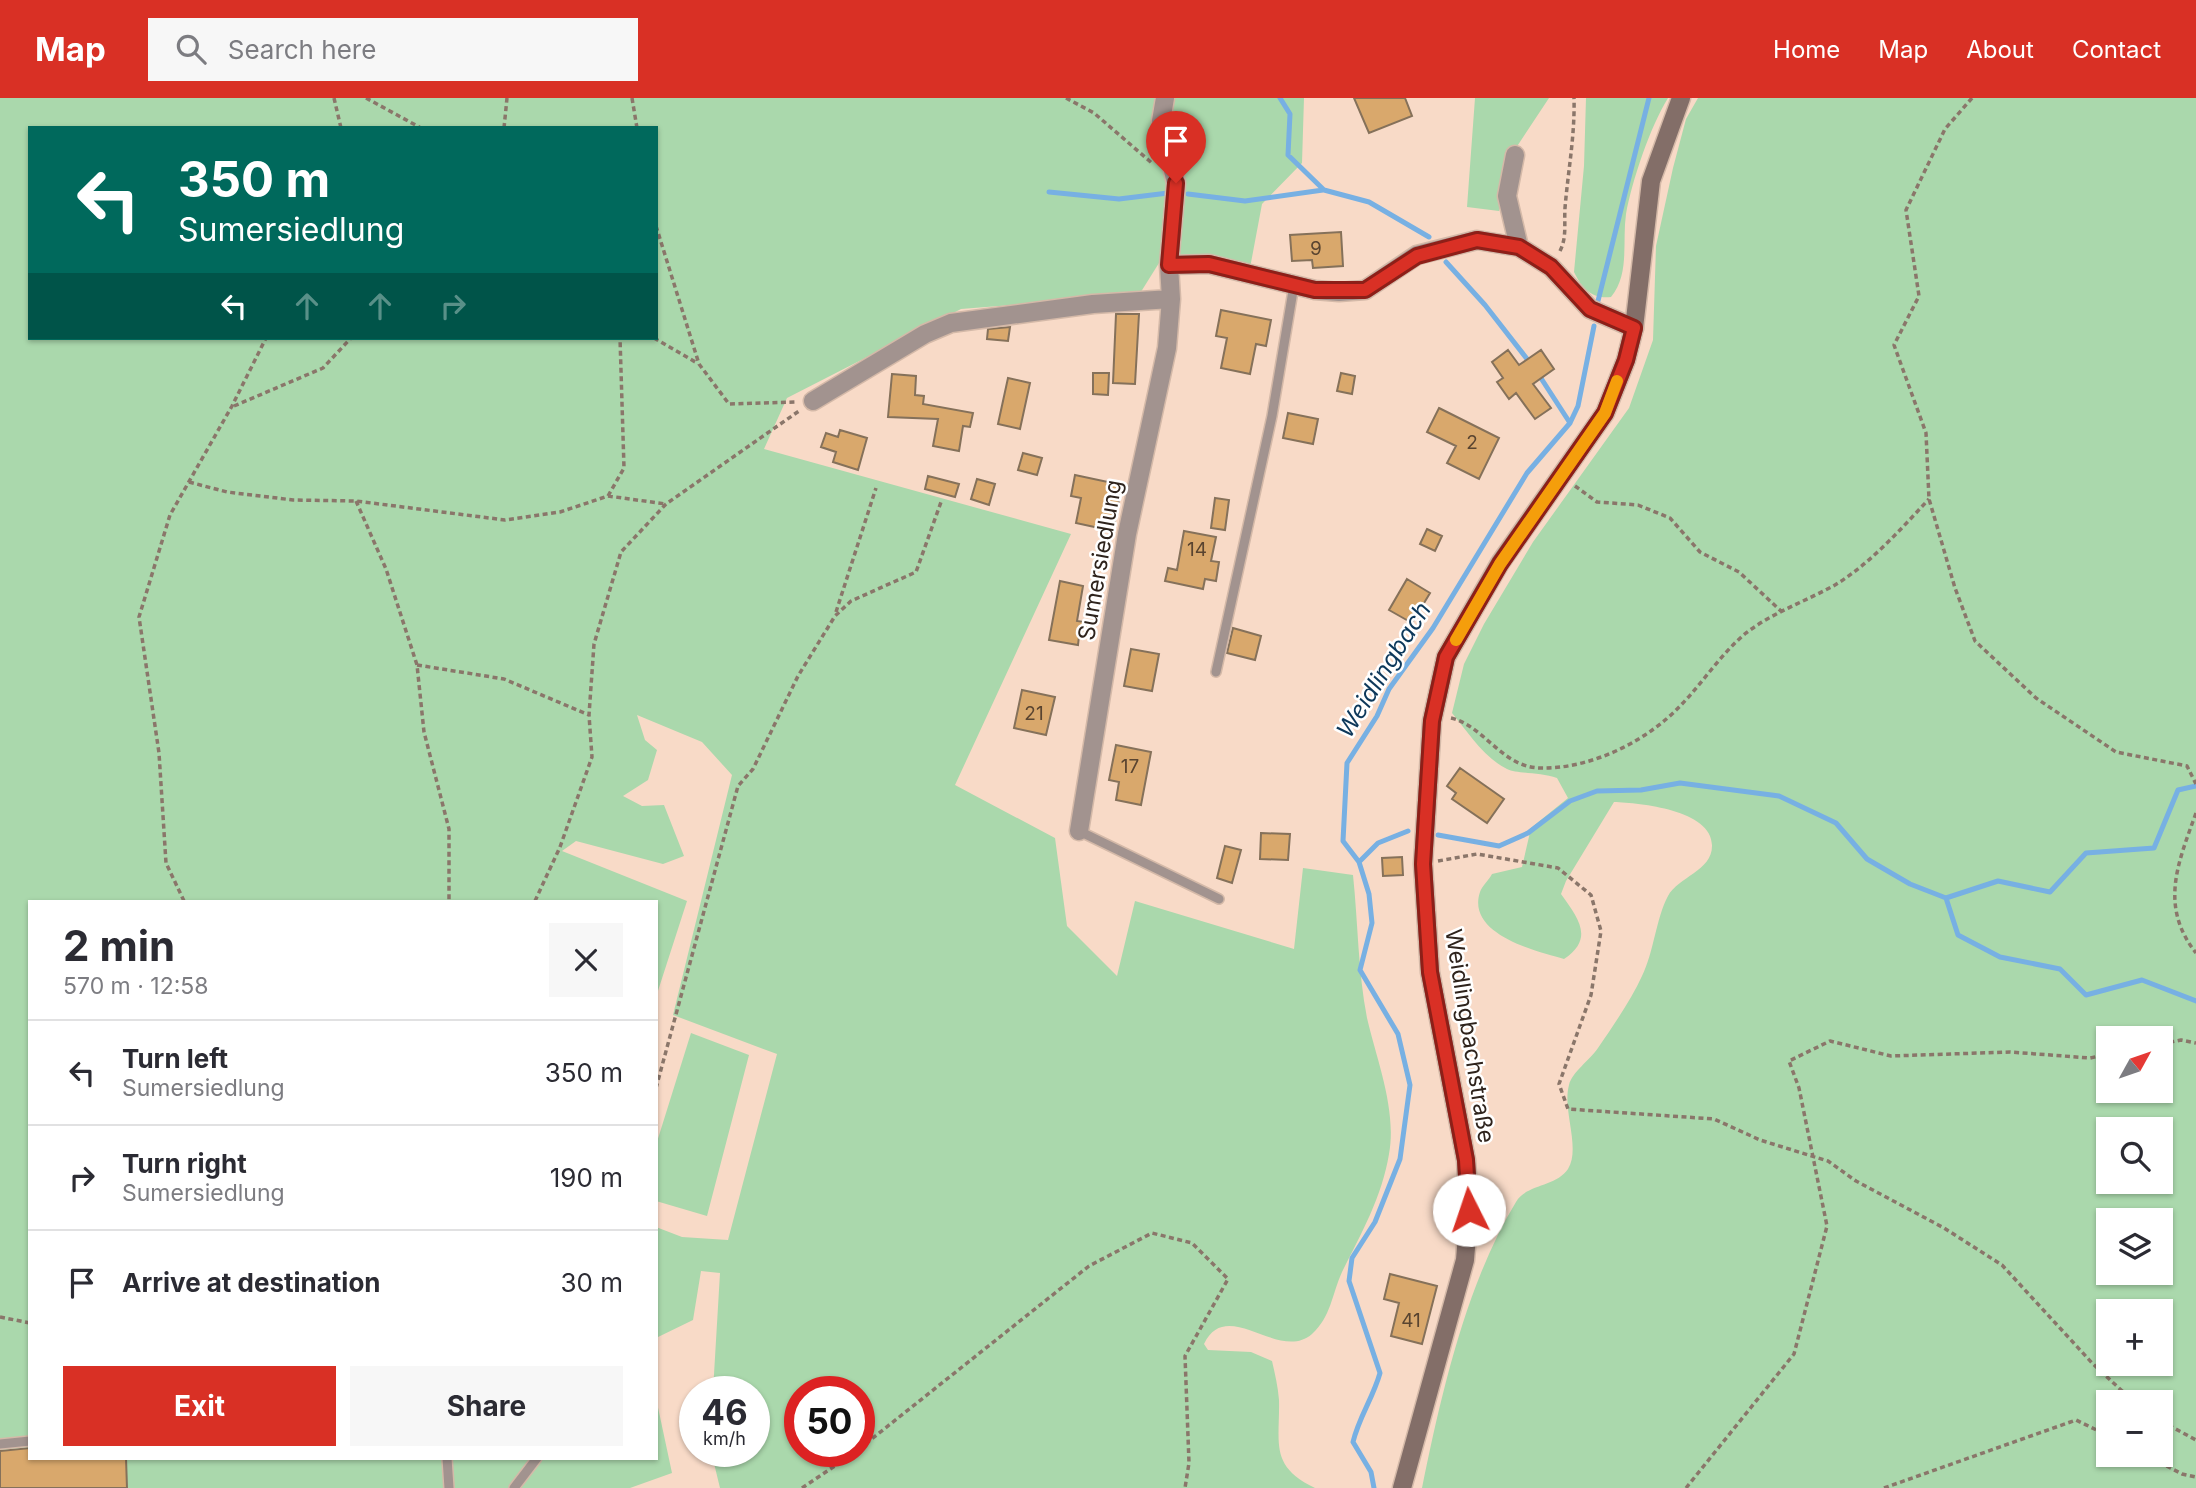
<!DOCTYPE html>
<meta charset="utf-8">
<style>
body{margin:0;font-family:Inter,sans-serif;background:#f7f7f7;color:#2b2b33;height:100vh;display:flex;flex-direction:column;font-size:26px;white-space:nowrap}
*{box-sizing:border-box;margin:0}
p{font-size:23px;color:#7c7c81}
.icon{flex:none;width:38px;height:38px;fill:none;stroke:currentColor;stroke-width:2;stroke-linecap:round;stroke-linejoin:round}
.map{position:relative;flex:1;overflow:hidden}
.side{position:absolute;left:28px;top:802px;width:630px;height:560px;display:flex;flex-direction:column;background:#fff;border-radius:0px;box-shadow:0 2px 5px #0004}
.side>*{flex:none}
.banner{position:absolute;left:28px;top:28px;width:630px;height:214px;border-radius:0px;box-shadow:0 2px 5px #0004;background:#00695c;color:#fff;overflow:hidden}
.needle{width:46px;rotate:50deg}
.tools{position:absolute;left:2096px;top:928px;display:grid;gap:14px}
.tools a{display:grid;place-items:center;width:77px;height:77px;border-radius:0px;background:#fff;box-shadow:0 2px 5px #0004;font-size:35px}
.speed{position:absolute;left:679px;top:1278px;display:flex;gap:14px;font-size:35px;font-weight:700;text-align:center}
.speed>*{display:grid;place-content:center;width:91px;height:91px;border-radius:50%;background:#fff;box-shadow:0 2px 5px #0004;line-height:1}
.speed small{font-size:18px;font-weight:400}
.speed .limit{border:10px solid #d22;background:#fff;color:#111}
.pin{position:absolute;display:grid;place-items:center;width:60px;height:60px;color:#fff;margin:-72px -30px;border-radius:50% 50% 50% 0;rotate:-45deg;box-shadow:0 0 7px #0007}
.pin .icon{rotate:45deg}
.me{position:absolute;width:77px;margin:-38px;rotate:356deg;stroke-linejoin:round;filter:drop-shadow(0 0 5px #0008)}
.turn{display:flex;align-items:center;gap:24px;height:147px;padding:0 35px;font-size:32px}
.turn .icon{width:91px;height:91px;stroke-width:2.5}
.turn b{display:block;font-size:49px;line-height:60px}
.lanes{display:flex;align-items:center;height:66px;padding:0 35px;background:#0003;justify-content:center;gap:35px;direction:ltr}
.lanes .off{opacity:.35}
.round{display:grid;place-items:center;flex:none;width:74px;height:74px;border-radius:0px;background:#f7f7f7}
.head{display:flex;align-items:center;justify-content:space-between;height:119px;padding:0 35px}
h1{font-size:42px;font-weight:700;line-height:52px}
.action{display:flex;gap:14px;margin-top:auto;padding:14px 35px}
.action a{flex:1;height:80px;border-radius:0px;background:#d93025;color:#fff;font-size:28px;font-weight:700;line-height:80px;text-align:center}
.action a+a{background:#f7f7f7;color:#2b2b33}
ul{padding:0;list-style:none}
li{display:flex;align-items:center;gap:21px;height:105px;padding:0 35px;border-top:2px solid #e1e1e2}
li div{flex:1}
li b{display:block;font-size:26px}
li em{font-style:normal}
header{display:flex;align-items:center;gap:42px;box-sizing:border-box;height:98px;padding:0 35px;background:#d93025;color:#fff}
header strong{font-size:33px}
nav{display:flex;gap:38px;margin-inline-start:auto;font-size:24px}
.search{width:490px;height:63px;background:#f7f7f7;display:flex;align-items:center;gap:18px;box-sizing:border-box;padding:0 24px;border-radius:0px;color:#7c7c81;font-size:26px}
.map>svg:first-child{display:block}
.green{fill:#aad8ac;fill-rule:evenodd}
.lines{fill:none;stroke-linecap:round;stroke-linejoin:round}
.stream{stroke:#77b0e3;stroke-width:5}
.building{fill:#d9a86c;stroke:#85715a;stroke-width:2}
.lane-casing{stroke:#d4b9a8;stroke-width:12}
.street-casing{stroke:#d4b9a8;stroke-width:21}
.secondary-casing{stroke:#d4b9a8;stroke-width:21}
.path{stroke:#8a766a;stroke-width:3.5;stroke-dasharray:5 3.5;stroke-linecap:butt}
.lane{stroke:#a2938f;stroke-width:9}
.street{stroke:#a2938f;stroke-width:18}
.secondary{stroke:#836e68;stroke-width:18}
.route-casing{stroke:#8d1f18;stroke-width:18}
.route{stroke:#d93025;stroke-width:12}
.slow{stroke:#f59e0b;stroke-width:12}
.labels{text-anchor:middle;stroke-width:5;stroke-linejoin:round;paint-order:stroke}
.number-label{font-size:19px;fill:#594430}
.street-label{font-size:23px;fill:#2e231c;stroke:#fff}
.water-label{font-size:24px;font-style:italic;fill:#0d385a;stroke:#fff}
</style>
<header>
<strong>Map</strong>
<div class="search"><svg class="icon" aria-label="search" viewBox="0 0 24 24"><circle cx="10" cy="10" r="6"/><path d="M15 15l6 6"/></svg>Search here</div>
<nav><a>Home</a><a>Map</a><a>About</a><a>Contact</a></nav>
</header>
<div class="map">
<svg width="2196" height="1390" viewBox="0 0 2196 1390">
<rect width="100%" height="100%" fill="#f8dac7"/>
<path class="green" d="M0,0H1304L1302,65L1262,106L1250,170L1164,157L1139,197L961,211L787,300L764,351L1071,436L955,687L1055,740L1067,828L1117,878L1135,803L1294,851L1303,770L1353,777C1358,824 1358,874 1367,920C1377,963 1397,1012 1389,1056C1382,1099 1361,1136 1342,1174C1332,1196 1331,1219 1312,1236C1279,1265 1227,1198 1204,1246L1208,1252L1251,1254L1272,1263C1275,1276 1278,1289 1279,1302C1280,1345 1269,1368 1315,1390H720L711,1353H754V1293H713L720,1175L701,1173L693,1222L656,1240V1129L682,1139L728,1142L777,956L673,917L732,677L702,644L637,617L645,642L657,652L648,682L623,698L642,708L664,707L684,758L663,766L576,743L562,753L687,803L656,899V803H30V1360H656V1300L672,1375L630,1390H0ZM30,30H656V240H30ZM800,1293H859V1353H800Z
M1475,0H1549L1514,53L1499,113L1467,109Z
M1586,0H1668C1650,29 1632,83 1626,116C1622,144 1630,176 1611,199C1592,201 1582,191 1574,174L1584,68Z
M1698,0H2196V1390H1422C1441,1297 1466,1186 1516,1104C1526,1086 1556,1089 1568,1071C1581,1050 1562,1012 1569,987C1572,974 1590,962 1598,950C1613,928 1631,902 1642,878C1654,854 1656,820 1668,798C1678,779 1712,773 1712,748C1713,712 1640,705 1614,704L1566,783L1561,796C1578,820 1595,840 1564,861C1535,853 1466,836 1480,794C1482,788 1489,782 1492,776L1522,769L1531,730L1568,700L1557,680C1540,674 1517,676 1507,671C1484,660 1468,634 1452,615L1464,566L1484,526L1533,444L1629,310L1653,242L1656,148L1673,70L1686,21ZM2109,940H2161V992H2109ZM2109,1031H2161V1083H2109ZM2109,1122H2161V1174H2109ZM2109,1213H2161V1265H2109ZM2109,1304H2161V1356H2109Z
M691,935L749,957L707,1118L656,1103V1047Z"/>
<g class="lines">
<path class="stream" d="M1280,0L1290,16L1288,57L1324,92L1369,104L1429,139
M1049,94L1119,101L1168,95
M1188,96L1245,103L1323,92
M1446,164L1485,207L1531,266
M1598,203L1649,0
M1537,274L1570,325
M1438,737L1499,748L1528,735L1570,703L1597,693L1641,692L1680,685L1779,698L1836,725L1867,761L1910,786L1946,800L1958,837L2000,859L2060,871L2086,897L2142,882L2196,903
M1359,764L1378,745L1408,733
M1946,800L1998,783L2050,794L2086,755L2154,750L2178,692L2196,688
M1374,1390L1371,1374L1353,1344C1359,1319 1373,1300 1380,1275L1349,1183L1352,1160L1375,1124L1400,1061L1410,987L1398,936L1360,872L1372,825L1369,796L1359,764L1343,743L1347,665L1377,618L1389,591L1433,530L1527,375L1570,325L1578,308L1594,228"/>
</g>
<path class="building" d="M1354,0H1405L1412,18L1369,35Z
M1341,134L1343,168L1313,170L1312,162L1292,163L1290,137Z
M1221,212L1271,222L1266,248L1256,246L1250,276L1221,270L1227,240L1216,238Z
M1116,216H1139L1135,286L1113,285Z
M1010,229L1008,243L987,241L988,231Z
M1508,252L1519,267L1541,252L1554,271L1533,286L1551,310L1535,321L1516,295L1509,301L1497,284L1503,280L1492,264Z
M1093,275H1109L1108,297L1093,296Z
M1341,275L1355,278L1352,296L1337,293Z
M892,276L916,278L915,297L924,298L923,306L973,315L970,329L963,328L959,353L933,348L938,321L888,319Z
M1008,280L1030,285L1020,331L998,326Z
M1439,310L1499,340L1479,381L1447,365L1456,348L1427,334Z
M1288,315L1318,321L1313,346L1283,340Z
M840,332L867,340L858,372L833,364L836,354L821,349L826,335L838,339Z
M1023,355L1042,360L1037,377L1018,372Z
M1075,377L1122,387L1113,433L1076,425L1081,400L1071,398Z
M928,378L959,386L955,399L925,391Z
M977,381L995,386L989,407L971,401Z
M1215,400L1229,402L1225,432L1211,430Z
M1427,431L1442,438L1435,453L1420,446Z
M1184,433L1216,439L1211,463L1219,464L1216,483L1205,481L1203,491L1165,483L1168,470L1177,472Z
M1407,481L1430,495L1412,525L1389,512Z
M1060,483L1083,488L1077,523L1091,525L1088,539L1079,538L1078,547L1049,542Z
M1233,530L1261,538L1255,562L1227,555Z
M1131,551L1159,556L1152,593L1124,588Z
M1022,592L1055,599L1046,637L1014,630Z
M1116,647L1151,654L1141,707L1116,702L1119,684L1109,682Z
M1460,670L1504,701L1487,725L1452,701L1456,695L1447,688Z
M1261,735L1290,736L1288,762L1260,761Z
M1225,748L1241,752L1232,785L1217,780Z
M1402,759L1403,777L1383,778L1382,760Z
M1390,1176L1437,1188L1422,1246L1391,1238L1399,1205L1384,1201Z
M30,1350V1360H126L127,1390H0V1353Z"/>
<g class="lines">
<defs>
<path id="lane" d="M1216,574L1272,318L1294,187
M1079,733L1219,801
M0,1346L30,1343
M447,1360L449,1390
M514,1390L537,1360"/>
<path id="street" d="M1515,57L1507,98L1519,149
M1169,167L1209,166L1315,192L1339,194L1365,192L1417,157L1477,142L1519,149L1551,169L1590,211L1634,230
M813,303L925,236L951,225L1093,206L1171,201
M1079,733L1127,436L1167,250L1171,201L1169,167L1176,85L1161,23L1165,0"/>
<path id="secondary" d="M1402,1390L1465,1162L1469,1112L1466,1062L1430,874L1423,766L1432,623L1446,559L1500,465L1605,315L1626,262L1634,230L1651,83L1681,0"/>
</defs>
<use href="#lane" class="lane-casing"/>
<use href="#street" class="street-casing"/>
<use href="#secondary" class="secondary-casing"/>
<path class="path" d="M334,0L341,30
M366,0L421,30
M632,0L637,30
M1066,0L1094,15L1153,66
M1972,0L1945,31L1906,112L1919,198L1894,247L1926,335L1929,401L1955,490L1975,543L2036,600L2116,654L2187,668L2196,686
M504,30L507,0
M656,128L699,266L729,306L797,304
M1560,153C1567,139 1564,126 1565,110C1568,73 1575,38 1574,0
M654,240L697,265
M234,308L323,270L351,240
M189,384L227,394L293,402L356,403L505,422L560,414L608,398L666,406
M1575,388L1597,404L1638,407L1670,420L1700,454L1739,474L1782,514
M608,398L624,370L620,240
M356,403L386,471L417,567L424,634L449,731V803
M836,514L876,390
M417,567L504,581L589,617
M1451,620C1485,628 1502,670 1541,670C1591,671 1648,643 1682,606C1704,583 1721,556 1746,535C1772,515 1806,503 1835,487C1871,465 1900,432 1929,401
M2196,715C2178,765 2159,808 2196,855
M1438,763L1477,756L1558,770L1591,797L1601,833L1591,897L1559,986L1568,1011L1714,1021L1760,1042L1828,1063L1856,1083L1944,1130L2002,1167L2093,1266L2134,1304
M184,803L166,765L159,655L139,519L170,417L232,308L266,240
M535,803L560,749L592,659L589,617L594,546L621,454L666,406L799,313
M2161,946L2181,942L2196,945
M656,990L738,688L753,671L798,578L835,518L851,503L916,474L941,404
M0,1219L30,1225
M2161,1323L2196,1342
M859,1351L1089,1168L1152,1135L1192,1145L1228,1181L1185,1258L1189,1365L1185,1390
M2144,1356L2182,1376L2196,1379
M802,1390L857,1353
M1686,1390L1794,1256L1827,1128L1799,990L1789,963L1830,943L1891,958L2010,954L2090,960L2109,956
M1884,1390L2076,1322L2109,1338"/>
<use href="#lane" class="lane"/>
<use href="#street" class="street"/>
<use href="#secondary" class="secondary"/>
</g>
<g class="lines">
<defs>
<path id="route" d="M1176,85L1169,167L1209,166L1315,192H1365L1417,158L1477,142L1519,149L1551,169L1590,211L1634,230L1626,262L1605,315L1500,466L1446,559L1432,623L1423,766L1430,874L1466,1062L1469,1112"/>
</defs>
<use href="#route" class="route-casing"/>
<use href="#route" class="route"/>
<path class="slow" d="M1456,542L1500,466L1605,315L1617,283"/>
</g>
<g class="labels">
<g class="number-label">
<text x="1316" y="157">9</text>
<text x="1472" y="351">2</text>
<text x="1197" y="458">14</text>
<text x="1034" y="622">21</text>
<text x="1130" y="675">17</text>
<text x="1411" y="1229">41</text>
</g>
<g class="street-label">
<text transform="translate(1100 462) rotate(-80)" y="8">Sumersiedlung</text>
<text transform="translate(1470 938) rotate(81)" y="8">Weidlingbachstraße</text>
</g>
<g class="water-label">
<text transform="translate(1384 572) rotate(-58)" y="8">Weidlingbach</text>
</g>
</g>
</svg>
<div class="tools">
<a><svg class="needle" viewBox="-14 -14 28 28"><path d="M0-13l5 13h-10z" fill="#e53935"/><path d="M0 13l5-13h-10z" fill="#7c7c81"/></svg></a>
<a><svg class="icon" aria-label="search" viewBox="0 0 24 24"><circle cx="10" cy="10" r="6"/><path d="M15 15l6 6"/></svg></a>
<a><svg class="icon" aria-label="layers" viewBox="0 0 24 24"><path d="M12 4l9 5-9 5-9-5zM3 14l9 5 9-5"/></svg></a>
<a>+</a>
<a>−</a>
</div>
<div class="speed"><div>46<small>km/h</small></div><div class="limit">50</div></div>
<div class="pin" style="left:1176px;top:85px;background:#d93025"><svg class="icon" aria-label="arrive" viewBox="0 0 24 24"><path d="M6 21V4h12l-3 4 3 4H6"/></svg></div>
<svg class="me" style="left:1469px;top:1112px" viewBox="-20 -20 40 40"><circle r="19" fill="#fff"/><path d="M0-13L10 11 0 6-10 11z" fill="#d93025"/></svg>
<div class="banner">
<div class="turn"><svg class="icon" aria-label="left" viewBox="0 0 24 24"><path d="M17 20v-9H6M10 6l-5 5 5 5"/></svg><div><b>350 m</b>Sumersiedlung</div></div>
<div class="lanes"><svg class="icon" aria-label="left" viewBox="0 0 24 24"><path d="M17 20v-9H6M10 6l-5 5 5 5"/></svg><svg class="icon off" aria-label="ahead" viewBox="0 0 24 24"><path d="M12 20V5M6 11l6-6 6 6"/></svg><svg class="icon off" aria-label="ahead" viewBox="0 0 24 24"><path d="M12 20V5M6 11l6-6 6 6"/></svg><svg class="icon off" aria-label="right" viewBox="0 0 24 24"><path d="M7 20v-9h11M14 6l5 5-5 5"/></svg></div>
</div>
<section class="side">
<div class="head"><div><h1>2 min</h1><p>570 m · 12:58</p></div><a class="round"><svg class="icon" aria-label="close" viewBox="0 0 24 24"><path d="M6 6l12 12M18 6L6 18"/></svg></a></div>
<ul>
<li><svg class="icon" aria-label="left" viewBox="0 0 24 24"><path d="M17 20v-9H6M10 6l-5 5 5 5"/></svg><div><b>Turn left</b><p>Sumersiedlung</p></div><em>350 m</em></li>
<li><svg class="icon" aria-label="right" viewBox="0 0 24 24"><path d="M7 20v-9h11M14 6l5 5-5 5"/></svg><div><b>Turn right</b><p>Sumersiedlung</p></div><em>190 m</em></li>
<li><svg class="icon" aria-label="arrive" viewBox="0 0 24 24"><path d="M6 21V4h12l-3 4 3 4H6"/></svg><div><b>Arrive at destination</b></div><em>30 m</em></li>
</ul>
<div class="action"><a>Exit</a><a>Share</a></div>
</section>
</div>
